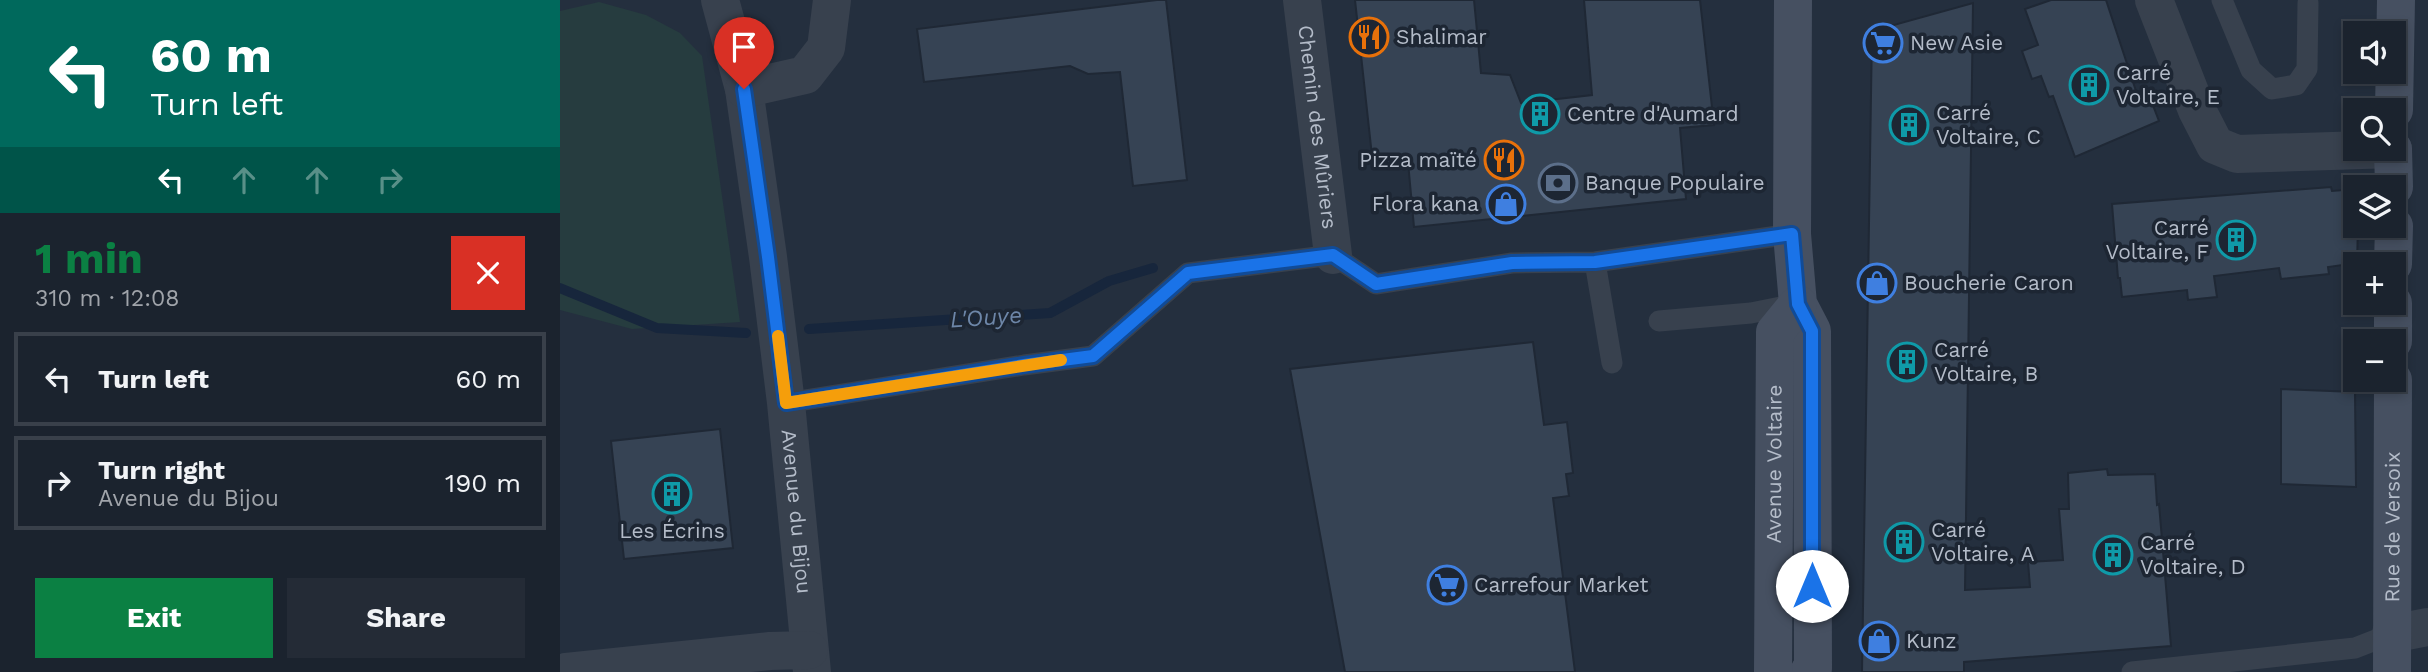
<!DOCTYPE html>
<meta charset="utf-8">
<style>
body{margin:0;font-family:"Work Sans",sans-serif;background:#242b36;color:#f1f3f6;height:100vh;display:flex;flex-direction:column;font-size:26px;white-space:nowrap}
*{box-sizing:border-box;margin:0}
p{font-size:23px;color:#a0a4aa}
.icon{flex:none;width:38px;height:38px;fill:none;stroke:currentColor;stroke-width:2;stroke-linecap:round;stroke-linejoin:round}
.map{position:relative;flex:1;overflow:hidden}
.side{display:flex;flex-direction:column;background:#1b232e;width:560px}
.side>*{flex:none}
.banner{background:#00695c;color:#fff;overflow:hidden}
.buttons{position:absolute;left:1783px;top:21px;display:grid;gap:14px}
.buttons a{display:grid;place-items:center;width:63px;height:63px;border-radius:0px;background:#1b232e;box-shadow:0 4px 10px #0003,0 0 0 2px #39404a;font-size:35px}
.pin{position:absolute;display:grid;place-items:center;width:60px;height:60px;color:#fff;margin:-72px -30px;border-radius:50% 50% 50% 0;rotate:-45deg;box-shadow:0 0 7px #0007}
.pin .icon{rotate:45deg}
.me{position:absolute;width:77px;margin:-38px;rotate:0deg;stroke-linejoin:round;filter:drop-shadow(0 0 5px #0008)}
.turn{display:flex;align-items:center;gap:24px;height:147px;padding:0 35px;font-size:32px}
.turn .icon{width:91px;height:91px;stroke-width:2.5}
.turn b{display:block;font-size:49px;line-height:60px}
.lanes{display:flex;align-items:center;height:66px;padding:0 35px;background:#0003;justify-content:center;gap:35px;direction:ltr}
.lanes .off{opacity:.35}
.round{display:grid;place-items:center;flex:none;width:74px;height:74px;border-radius:0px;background:#242b36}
.overview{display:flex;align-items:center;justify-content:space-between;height:119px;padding:0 35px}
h1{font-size:42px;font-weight:700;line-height:52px;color:#0b8043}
.primary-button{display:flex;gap:14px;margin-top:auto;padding:14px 35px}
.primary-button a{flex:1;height:80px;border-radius:0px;background:#0b8043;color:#fff;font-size:28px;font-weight:700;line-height:80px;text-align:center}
.primary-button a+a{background:#242b36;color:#f1f3f6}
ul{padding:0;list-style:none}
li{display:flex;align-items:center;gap:21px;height:94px;margin:0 14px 10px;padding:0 21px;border:4px solid #39404a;border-radius:0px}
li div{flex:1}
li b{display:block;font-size:26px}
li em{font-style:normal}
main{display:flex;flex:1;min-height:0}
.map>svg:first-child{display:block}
.green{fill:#263c3f}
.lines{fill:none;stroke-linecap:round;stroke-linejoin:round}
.stream{stroke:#17263c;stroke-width:10}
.building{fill:#364354;stroke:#1f2835;stroke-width:2}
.lane{stroke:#38414e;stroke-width:21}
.street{stroke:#38414e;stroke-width:38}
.secondary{stroke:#465061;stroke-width:38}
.route-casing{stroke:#114b97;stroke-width:18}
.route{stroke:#1a73e8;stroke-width:12}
.slow{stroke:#f59e0b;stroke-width:12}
.labels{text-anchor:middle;stroke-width:7;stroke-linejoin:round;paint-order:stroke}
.poi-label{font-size:21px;fill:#b4bcc9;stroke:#1d2633;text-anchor:start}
.street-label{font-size:21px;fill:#b4bcc9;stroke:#1d2633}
.water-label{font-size:23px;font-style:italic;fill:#6d86a8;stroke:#1d2633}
</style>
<main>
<section class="side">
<div class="banner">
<div class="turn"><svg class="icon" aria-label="left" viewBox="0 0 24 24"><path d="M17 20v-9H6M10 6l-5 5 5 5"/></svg><div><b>60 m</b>Turn left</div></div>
<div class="lanes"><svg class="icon" aria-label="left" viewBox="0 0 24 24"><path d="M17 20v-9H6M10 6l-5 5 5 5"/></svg><svg class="icon off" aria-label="ahead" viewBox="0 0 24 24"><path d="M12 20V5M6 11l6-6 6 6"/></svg><svg class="icon off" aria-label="ahead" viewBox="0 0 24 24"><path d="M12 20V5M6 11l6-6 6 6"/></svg><svg class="icon off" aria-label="right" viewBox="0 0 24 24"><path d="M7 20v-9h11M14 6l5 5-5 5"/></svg></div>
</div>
<div class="overview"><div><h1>1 min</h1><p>310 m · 12:08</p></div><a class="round" style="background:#d93025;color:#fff"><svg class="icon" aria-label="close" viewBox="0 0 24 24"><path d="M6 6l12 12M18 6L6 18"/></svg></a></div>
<ul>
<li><svg class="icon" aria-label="left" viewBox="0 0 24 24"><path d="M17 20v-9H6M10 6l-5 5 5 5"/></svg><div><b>Turn left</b></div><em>60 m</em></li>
<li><svg class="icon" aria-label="right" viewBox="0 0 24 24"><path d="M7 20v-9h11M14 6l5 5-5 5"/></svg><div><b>Turn right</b><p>Avenue du Bijou</p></div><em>190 m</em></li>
</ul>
<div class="primary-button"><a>Exit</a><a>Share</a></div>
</section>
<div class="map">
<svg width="1868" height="672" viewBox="0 0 1868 672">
<rect width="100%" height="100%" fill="#242f3e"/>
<path class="green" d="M39,2L86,15L120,33L142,56L180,322L72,329L0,310V11Z"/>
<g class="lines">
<path class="stream" d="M0,288L97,328L186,333
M249,329L490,313L549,281L593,268"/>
</g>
<path class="building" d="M597,0H606L627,180L573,186L560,72L528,74L510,66L364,82L357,29Z
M795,0H914L921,73L950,75L961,103L1032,95L1024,0H1140L1154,125L1120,128L1126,199L854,227L848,162L813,165Z
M1491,0H1546L1577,94L1587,90L1599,121L1515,157L1493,96L1489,97L1481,76L1472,79L1462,51L1478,45L1465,9Z
M1413,3L1405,590L1470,587L1468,562L1503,560L1499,509H1509L1508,473L1547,469L1548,475L1595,474L1597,505L1599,504L1611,646L1404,662V672H1302L1312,31Z
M1771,187L1772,191L1796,189V226H1798L1797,263L1768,267L1769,274L1721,279L1719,268L1654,276L1657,297L1628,300L1627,290L1562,297L1560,278H1558L1552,204Z
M973,342L984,425L1007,422L1013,473L1006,474L1009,496L993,498L1015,672H785L730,369Z
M1721,389L1795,392L1796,487L1721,484Z
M160,429L173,548L64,559L51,441Z"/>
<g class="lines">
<path class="lane" d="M1662,0L1691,70L1712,89L1736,85L1747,69L1748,3
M1035,262L1052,363
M1099,321L1191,313L1236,304
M226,403L464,365L533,356L628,273L773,255L816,284L952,263L1035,262L1232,234
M1572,672L1795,648L1831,634"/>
<g class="street">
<path id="s1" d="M160,0L184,89L208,257L226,403L252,672"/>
<path id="s2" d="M742,0L773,255"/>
<path d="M1594,0L1637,110L1655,145L1677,154L1833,149"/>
<path d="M184,89L245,75L266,48L272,0"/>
<path d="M1831,634L1868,627"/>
<path d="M6,672L210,651L249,650"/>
</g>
<g class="secondary">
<path d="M1233,0L1232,234L1238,304L1252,331L1253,668L1249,672"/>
<path d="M1834,110L1836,0"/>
<path d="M1833,149L1834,187"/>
<path d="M1833,264L1834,226"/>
<path d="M1833,341V303"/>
<path id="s3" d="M1213,672L1215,332L1238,304"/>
<path id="s4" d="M1832,672L1833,380"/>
</g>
</g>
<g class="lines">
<defs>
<path id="route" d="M184,89L208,257L226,403L464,365L533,356L628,273L773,255L816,284L952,263L1035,262L1232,234L1238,304L1252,331V586"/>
</defs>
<use href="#route" class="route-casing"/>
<use href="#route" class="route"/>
<path class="slow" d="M218,336L226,403L501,360"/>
</g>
<defs>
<symbol id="restaurant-ring" viewBox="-11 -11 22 22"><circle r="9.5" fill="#1d2633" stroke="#e8710a" stroke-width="1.5"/><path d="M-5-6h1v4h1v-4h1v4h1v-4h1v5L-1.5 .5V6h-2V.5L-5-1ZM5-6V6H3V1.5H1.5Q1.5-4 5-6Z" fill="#e8710a"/></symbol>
<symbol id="supermarket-ring" viewBox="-11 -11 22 22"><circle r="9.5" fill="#1d2633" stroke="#3f7fe0" stroke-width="1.5"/><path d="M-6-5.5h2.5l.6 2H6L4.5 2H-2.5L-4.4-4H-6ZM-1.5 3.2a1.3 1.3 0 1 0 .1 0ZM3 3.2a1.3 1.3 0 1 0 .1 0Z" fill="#3f7fe0"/></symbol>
<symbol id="building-ring" viewBox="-11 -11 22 22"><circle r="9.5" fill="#1d2633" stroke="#0f9aa8" stroke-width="1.5"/><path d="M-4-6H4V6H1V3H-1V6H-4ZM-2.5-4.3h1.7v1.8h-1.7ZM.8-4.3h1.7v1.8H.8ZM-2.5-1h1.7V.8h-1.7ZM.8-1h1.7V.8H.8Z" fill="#0f9aa8"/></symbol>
<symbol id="bank-ring" viewBox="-11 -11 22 22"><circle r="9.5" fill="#1d2633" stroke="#5c6f8a" stroke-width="1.5"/><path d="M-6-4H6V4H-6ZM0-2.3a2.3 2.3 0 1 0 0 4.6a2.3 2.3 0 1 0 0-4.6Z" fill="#5c6f8a"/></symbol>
<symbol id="shop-ring" viewBox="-11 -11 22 22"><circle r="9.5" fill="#1d2633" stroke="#3f7fe0" stroke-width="1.5"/><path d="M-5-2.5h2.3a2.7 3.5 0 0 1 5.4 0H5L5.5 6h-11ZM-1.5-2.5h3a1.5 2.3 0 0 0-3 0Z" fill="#3f7fe0"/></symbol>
</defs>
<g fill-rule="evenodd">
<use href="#restaurant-ring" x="787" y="15" width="44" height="44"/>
<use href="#supermarket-ring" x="1301" y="21" width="44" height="44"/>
<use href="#building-ring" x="1507" y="63" width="44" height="44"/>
<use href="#building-ring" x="958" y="92" width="44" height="44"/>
<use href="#building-ring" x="1327" y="103" width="44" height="44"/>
<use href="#restaurant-ring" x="922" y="138" width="44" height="44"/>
<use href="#bank-ring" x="976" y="161" width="44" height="44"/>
<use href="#shop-ring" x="924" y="182" width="44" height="44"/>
<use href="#building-ring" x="1654" y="218" width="44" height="44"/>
<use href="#shop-ring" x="1295" y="261" width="44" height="44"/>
<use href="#building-ring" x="1325" y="340" width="44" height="44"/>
<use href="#building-ring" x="90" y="472" width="44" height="44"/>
<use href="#building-ring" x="1322" y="520" width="44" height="44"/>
<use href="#building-ring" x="1531" y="533" width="44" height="44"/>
<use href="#supermarket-ring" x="865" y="563" width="44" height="44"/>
<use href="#shop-ring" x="1297" y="619" width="44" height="44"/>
</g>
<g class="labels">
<g class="poi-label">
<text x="836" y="44">Shalimar</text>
<text x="1350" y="50">New Asie</text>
<text x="1556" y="80">Carré<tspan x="1556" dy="24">Voltaire, E</tspan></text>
<text x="1376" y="120">Carré<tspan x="1376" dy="24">Voltaire, C</tspan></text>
<text x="1007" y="121">Centre d'Aumard</text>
<text x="917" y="167" text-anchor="end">Pizza maïté</text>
<text x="1025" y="190">Banque Populaire</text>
<text x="919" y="211" text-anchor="end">Flora kana</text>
<text x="1649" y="235" text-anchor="end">Carré<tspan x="1649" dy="24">Voltaire, F</tspan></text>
<text x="1344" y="290">Boucherie Caron</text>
<text x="1374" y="357">Carré<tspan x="1374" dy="24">Voltaire, B</tspan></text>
<text x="1371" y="537">Carré<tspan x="1371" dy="24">Voltaire, A</tspan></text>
<text x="112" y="538" text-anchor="middle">Les Écrins</text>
<text x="1580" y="550">Carré<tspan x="1580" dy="24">Voltaire, D</tspan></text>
<text x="914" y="592">Carrefour Market</text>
<text x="1346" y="648">Kunz</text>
</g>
<g class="street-label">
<text dy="7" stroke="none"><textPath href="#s2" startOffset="128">Chemin des Mûriers</textPath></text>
<text dy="7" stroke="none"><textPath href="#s3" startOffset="208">Avenue Voltaire</textPath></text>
<text dy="7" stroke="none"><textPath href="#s1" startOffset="518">Avenue du Bijou</textPath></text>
<text dy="7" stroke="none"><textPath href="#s4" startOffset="145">Rue de Versoix</textPath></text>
</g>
<g class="water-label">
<text transform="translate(426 317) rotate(-4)" y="8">L'Ouye</text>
</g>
</g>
</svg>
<div class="buttons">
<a><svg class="icon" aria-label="sound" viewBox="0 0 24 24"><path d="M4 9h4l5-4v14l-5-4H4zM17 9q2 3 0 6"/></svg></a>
<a><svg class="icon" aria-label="search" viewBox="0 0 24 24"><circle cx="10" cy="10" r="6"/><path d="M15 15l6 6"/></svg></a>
<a><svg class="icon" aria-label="layers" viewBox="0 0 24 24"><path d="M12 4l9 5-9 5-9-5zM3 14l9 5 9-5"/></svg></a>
<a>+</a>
<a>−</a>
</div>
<div class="pin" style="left:184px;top:89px;background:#d93025"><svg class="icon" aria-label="arrive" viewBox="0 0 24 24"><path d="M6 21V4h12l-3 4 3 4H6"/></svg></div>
<svg class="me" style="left:1252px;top:586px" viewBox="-20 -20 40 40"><circle r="19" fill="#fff"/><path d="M0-13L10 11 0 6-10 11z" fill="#1a73e8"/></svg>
</div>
</main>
